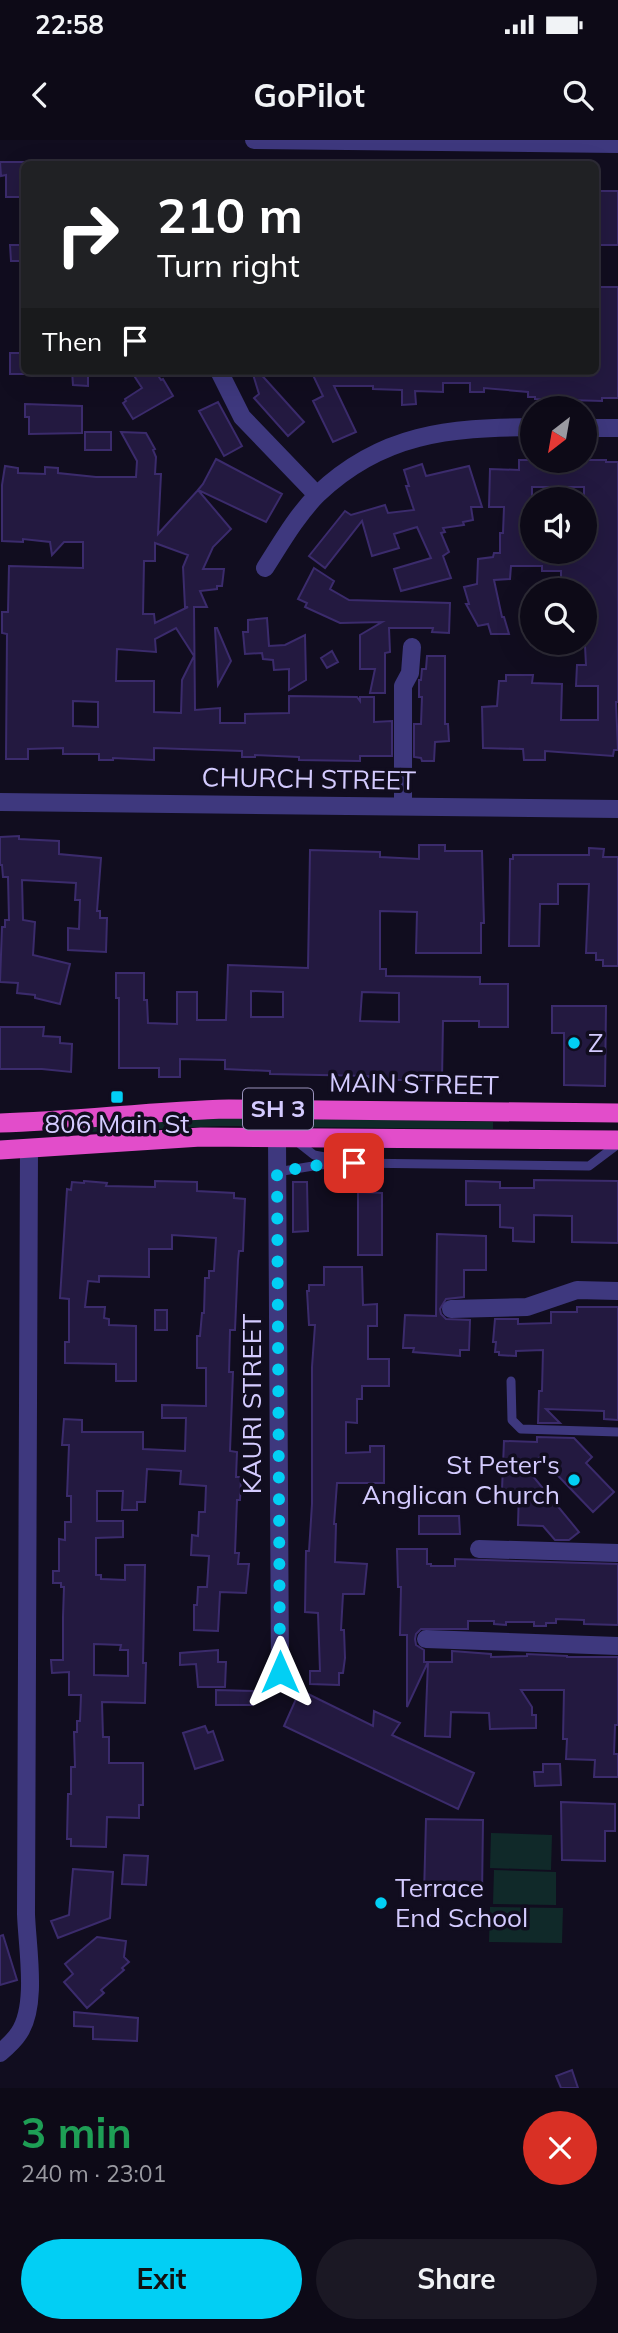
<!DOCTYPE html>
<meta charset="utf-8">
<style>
body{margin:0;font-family:Mulish,sans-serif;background:#1b1824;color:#f1f3f6;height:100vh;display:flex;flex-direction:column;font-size:26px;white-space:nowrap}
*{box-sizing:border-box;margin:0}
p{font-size:23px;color:#9a9aa1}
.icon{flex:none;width:38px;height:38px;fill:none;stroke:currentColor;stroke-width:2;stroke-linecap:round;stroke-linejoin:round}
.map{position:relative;height:1948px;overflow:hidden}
.details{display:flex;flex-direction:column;background:#0d0a17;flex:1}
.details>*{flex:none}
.top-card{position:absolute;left:21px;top:21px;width:578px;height:214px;border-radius:10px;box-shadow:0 7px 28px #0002,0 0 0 2px #2d2b36;background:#202124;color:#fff;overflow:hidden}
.needle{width:46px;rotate:211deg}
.fabs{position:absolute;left:520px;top:256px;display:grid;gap:14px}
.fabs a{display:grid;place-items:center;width:77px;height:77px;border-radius:50%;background:#0d0a17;box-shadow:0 7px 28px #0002,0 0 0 2px #2d2b36;font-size:35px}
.pin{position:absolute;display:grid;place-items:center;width:60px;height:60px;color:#fff;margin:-30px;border-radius:14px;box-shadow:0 4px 10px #0006}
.me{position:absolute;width:77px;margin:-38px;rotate:0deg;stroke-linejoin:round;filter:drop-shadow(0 0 5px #0008)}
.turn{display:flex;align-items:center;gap:24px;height:147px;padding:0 21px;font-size:32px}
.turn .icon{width:91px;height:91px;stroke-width:2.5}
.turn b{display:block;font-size:49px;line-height:60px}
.then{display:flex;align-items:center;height:66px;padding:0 21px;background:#0003;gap:14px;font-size:26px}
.round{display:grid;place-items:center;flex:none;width:74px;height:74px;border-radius:37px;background:#1b1824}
.head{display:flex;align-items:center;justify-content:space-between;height:119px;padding:0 21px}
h1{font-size:42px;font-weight:700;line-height:52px;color:#1e9e55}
.primary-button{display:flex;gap:14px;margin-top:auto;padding:14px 21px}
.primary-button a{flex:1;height:80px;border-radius:42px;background:#02cff4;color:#111;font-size:28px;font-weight:700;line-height:80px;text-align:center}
.primary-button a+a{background:#1b1824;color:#f1f3f6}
.status{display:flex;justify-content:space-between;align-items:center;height:49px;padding:0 35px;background:#0d0a17;direction:ltr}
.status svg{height:19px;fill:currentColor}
header{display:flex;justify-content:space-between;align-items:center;height:91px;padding:0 21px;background:#0d0a17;font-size:32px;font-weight:700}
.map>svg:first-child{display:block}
.green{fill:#102929}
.building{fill:#231940;stroke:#3b2b6c;stroke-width:2;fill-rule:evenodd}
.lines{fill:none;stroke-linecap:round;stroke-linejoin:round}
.service{stroke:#3e387e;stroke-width:9}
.minor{stroke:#3e387e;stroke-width:18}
.trunk{stroke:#e24dca;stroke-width:19}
.route{stroke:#02cff4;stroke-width:12;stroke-dasharray:0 21.6}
.poi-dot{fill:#02cff4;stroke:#110d1f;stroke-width:2.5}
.labels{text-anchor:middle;stroke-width:7;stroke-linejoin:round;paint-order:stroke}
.shield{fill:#110d1f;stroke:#9a92bc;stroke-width:2}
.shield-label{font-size:24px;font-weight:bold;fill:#d4cbff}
.street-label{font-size:26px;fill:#d4cbff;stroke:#110d1f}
.poi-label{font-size:26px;fill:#d4cbff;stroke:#110d1f;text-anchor:start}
</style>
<div class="status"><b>22:58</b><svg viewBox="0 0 49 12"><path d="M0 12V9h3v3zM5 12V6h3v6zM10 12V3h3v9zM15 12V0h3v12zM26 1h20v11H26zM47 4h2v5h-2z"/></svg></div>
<header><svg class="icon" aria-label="back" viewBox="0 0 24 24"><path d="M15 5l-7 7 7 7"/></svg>GoPilot<svg class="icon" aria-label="search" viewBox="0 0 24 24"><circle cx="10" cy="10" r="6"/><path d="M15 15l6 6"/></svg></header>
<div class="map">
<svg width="618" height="1948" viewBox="0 0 618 1948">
<rect width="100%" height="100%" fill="#110d1f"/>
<path class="green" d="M222,978H289V986H222L46,994V991L129,983Z
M294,978L493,982V989L294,987Z
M491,1693L552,1695L551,1730L490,1728Z
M494,1730L556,1732V1765L493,1764Z
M490,1767L563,1768L562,1803L489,1802Z"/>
<path class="building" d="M0,22H24V57H6V35L1,36Z
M595,51H618V105H595Z
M10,105H24V121H11Z
M595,147H618V258H602V261L535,259V257H528V252L484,248V252H470V243H443V252L415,251L416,264L402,265V250L373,249V246H334L356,292L333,302L313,261L323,256L311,231H388V235H415V231H595Z
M10,213H24V234H10Z
M72,231H88V246L73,245Z
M131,231H155L161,240L163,239L173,256L133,279L123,263L126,261L125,259L142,248Z
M252,231H258L304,282L288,296L254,258L259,254Z
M218,262L242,306L224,316L199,271Z
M25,264L82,266V293L29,294V277H25Z
M85,292H111V310H85Z
M121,292L146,293L155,309L153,310L156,317L155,334H161L158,394L198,350L231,389L213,407L203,429H224L222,446H217V449L200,451L207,467H194L195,570L220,568V583H245V574L289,573V556L357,557L360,561V557H374V582L392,581V616H360V621L299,620V617L255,615V617H242V611L154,608V620L113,618V620H99V614H63V608L28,609V619H6L7,494L2,493V472H8L9,426L83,428V402H64L52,415L50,402L23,399V402L2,401V345L5,326L18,328V333L45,334V327L58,328V333L96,337H136L137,321ZM155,403L188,415L183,427L185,467H188L155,483L154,474H143L144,421H155ZM176,488L194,516L182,540L181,573L154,572V541H116L117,509L156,512L155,499ZM73,561L98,562V587L73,586Z
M216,319L282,354L266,382L198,350L203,344Z
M519,320H606V322H618V562H616L618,610H614L613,616L545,611V620H524L523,609L483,608L482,567L497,566L499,541H506V535H533L532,543L562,544L561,580H598V546H576L577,525H586L584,486H590V459H584V450H561V431H542V426H511L510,439L494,440L502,477H504L509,494H491L488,484L478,486L466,464H469L464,447L477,444L478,419L493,417L494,413H500V393H503L504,367H489L490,329L519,330ZM532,347H584V381H590V406H584V411H579V417L555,414V411H532Z
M422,324L426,336L469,326L482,367H471L473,380L463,382L464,385L443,388L445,392L441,393L449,412L443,416L451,438L401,451L394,429L431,418L417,387L394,394L399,408L372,416L362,381L325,428L309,416L345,371L351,375L385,365L388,373L414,370L406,346H409L404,330Z
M314,428L334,441L330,449L349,460L450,463L449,493L432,492L433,488H389L390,512L385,513V553H370L375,529H360V495L382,482L340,483L305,467L307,463L298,459Z
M267,478L269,506L285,505L305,495L306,540L289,550V529L274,530L273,520L263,519L262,513L245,514L243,492H248V480Z
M215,488H217L231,521L218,545Z
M332,511L338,522L327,528L321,518Z
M427,516H445V584H448L449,601L435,602L434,621H422L421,618L414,617V584H421L422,557H419V540H421L422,529H426Z
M19,696V699L59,701V714L101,718L97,771H100V778H107L106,812L68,810V788L79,789L80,760H75L76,743L22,740L23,780L35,782L33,815L70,824L60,864L35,858V855L17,853L18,843L0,842L2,787H5V780H9L8,737H3L2,725H0V697Z
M419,705H445V711H482L484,783H481V813H416L417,772L380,771V829H386V836L480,837V844H508V887H479V881H443L442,940H398L369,937V936L270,934V931L225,929V920L180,919V937H159V928H119V858H116V833H144V860H147L148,883L177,884V852H197V880H226L228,825L308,828L310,710L380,712V717L419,719ZM251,851L283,852V877H251ZM362,852L399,853V882L360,881Z
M589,708L604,709L603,717H618V826H603V820H596V813H586L589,744H558V764H540L539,806H509L510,719H513V715H589Z
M552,866H606L605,946L564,945V893H552Z
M0,887H44L43,896L60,897V903L72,904L71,932L42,929H0Z
M534,1040L618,1041V1103L572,1102V1076L534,1075V1102L513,1101V1088L500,1087V1065H466V1041L500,1042V1048H534Z
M84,1041L107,1043L106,1046L155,1047V1041L197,1042V1051L234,1053V1058L245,1059L243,1111H239L238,1120L235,1190H230L229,1232H233L230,1311L237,1312L236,1337H241L240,1360H237L235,1413H239L238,1424H249L246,1453L220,1452L218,1491L194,1490V1465H197L198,1447H207L209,1416L191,1415L192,1395L198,1396L199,1372H205L206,1346L180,1344L181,1331L147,1329L145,1362H137V1370H122L123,1351H97V1381H123V1397L96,1398V1435H101V1439L125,1440V1425H145L143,1523H146L145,1563L102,1562L103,1597H109V1623H143V1665H139V1678L107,1677L106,1707L71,1706V1699H67L68,1654H71V1627H75L74,1592H77V1581H80L81,1555H69V1532L52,1533L51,1520H63V1477L64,1447H61V1443H53V1431H59V1399L65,1400V1382H71V1356H67L69,1305H62L64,1279L82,1280V1292H143V1309L185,1311L186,1278H162V1265L206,1266V1228H197V1196H200L202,1173H204L205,1138H209V1131H214L216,1098L172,1095V1109H149V1137L99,1136V1142L88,1141L85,1167H105L104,1178L109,1179V1185L136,1186V1241H116V1224L65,1223V1202H69V1159L60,1158L67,1049L71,1050L72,1042L84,1043ZM94,1504L121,1505L120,1510H128V1536L94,1535Z
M293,1042H307L308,1091L293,1092Z
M358,1052L382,1053V1115H358Z
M437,1094L486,1096V1130H464V1157L446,1159L440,1169L441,1174L446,1179L470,1180L469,1210H460V1216L413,1212L414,1208H403L405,1175L436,1176Z
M324,1127H362L363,1165L377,1164V1186H368V1219H389V1246H362V1259H357V1283L346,1282V1313L370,1312V1306H384V1343H337L334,1384H336L335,1422L367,1424L364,1454H343L341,1490H344L345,1518L343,1533H339V1545L310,1544V1531H320L318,1473L305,1472L306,1411H309L312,1364V1227L315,1185H309L307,1151H309V1145H324Z
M577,1167H618V1280L604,1279V1271L546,1269L560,1283H538L539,1251H542L543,1210L516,1211V1216L499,1215V1212H495L496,1202H493L495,1179H518V1184L551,1183V1172H577Z
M155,1170H167V1190H155Z
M537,1297L574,1298L592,1317L586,1323L614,1352L593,1372L540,1317L527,1329L579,1392L569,1400H555L543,1386L518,1385L519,1350H502L504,1301L537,1302Z
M419,1376H459L460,1394H419Z
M397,1409H427V1424H431V1426H455V1419L618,1424V1485L584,1484V1480L556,1479V1483H546V1486H534V1482H506V1485L494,1484V1481H468V1489H421L416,1494L415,1499L416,1505L424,1510V1522H428L407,1567V1495H400L401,1447H398Z
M218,1510V1522H226L225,1547H198L196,1524L180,1525V1513Z
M452,1511L491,1514V1517L527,1516V1514L567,1516V1517H618V1585H615L614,1614H618V1637H594L595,1620L566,1619L567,1599H563L564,1550H521L532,1567V1575H536V1588L490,1589L489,1573L451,1572L450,1597L425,1596L428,1522H452Z
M216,1550L253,1551L252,1565H216Z
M300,1550L373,1586L374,1571L400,1583L392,1595L474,1633L458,1669L284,1586Z
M205,1586L208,1593L213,1591L223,1620L195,1629L183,1593Z
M543,1624H560L561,1645L535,1646L534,1632H543Z
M561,1662L615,1664V1691H605V1721L562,1720Z
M426,1679L483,1680L482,1756L424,1755Z
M124,1715L148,1716L146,1745L122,1744Z
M73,1729L113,1732L110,1778L58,1798L51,1781L69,1775Z
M3,1795L17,1840L0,1845V1796Z
M97,1797L126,1801L124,1817L129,1822L122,1828L124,1830L101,1850L104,1853L87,1868L64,1842L73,1834L65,1824Z
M74,1872L138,1878L137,1901L93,1899V1887L74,1886Z
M572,1930L578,1948H561L556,1936Z"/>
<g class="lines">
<path class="service" d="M295,1000L314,1015L341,1020
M277,1032L319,1025L354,1023L589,1026L618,1004
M511,1241L512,1280L521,1289L618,1292"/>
<path class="minor" d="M254,0L618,4
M219,231L242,277L317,355
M584,288H618
M265,428C281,403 297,375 318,354C382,293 449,288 532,287
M0,662L618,669
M403,666V546L410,533L412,507
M277,996L280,1532
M451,1169L527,1167L577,1150L618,1151
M479,1409L618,1413
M426,1499L618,1506
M0,1913C7,1907 14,1901 19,1893C38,1865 27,1807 26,1774L29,1010"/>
<path class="trunk" d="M0,983C76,981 152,971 229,969L618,973
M0,1010L201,997L618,1000"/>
</g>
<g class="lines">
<path class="route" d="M280,1532L277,1032L319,1025L354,1023"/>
</g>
<g class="poi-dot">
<circle cx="574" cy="903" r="7"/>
<rect x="110" y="950" width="14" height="14" rx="3.5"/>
<circle cx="574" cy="1340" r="7"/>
<circle cx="381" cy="1763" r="7"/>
</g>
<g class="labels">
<rect class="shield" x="243" y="948.5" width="70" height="41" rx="5"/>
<g class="shield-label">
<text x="278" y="977">SH 3</text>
</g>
<g class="street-label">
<text transform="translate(309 639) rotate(1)" y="9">CHURCH STREET</text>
<text transform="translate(414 944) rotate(1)" y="9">MAIN STREET</text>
<text transform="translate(252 1264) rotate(-90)" y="9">KAURI STREET</text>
</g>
<g class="poi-label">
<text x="588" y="912">Z</text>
<text x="117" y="993" text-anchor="middle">806 Main St</text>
<text x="560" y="1334" text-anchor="end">St Peter's<tspan x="560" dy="30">Anglican Church</tspan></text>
<text x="395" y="1757">Terrace<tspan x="395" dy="30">End School</tspan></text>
</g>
</g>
</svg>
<div class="fabs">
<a><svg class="needle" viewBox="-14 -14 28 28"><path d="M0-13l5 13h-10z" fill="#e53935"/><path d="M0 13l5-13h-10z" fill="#9a9aa1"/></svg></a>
<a><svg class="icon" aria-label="sound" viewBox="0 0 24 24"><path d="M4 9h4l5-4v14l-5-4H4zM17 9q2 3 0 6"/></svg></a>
<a><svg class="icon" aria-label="search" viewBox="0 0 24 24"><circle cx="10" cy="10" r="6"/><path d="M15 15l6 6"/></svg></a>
</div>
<div class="pin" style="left:354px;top:1023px;background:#d93025"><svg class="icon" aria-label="arrive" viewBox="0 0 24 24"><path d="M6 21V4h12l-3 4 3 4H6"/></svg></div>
<svg class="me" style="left:280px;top:1532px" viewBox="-20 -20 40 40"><path d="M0-17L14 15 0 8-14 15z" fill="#02cff4" stroke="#fff" stroke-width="4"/></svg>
<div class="top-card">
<div class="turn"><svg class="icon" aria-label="right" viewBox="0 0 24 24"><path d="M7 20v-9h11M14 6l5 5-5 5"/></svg><div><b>210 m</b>Turn right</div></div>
<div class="then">Then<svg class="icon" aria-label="arrive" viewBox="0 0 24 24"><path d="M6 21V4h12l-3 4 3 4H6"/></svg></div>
</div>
</div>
<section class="details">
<div class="head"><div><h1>3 min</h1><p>240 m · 23:01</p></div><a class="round" style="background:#d93025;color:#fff"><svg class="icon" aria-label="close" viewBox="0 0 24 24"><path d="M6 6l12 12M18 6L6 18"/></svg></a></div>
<div class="primary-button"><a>Exit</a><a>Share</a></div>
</section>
